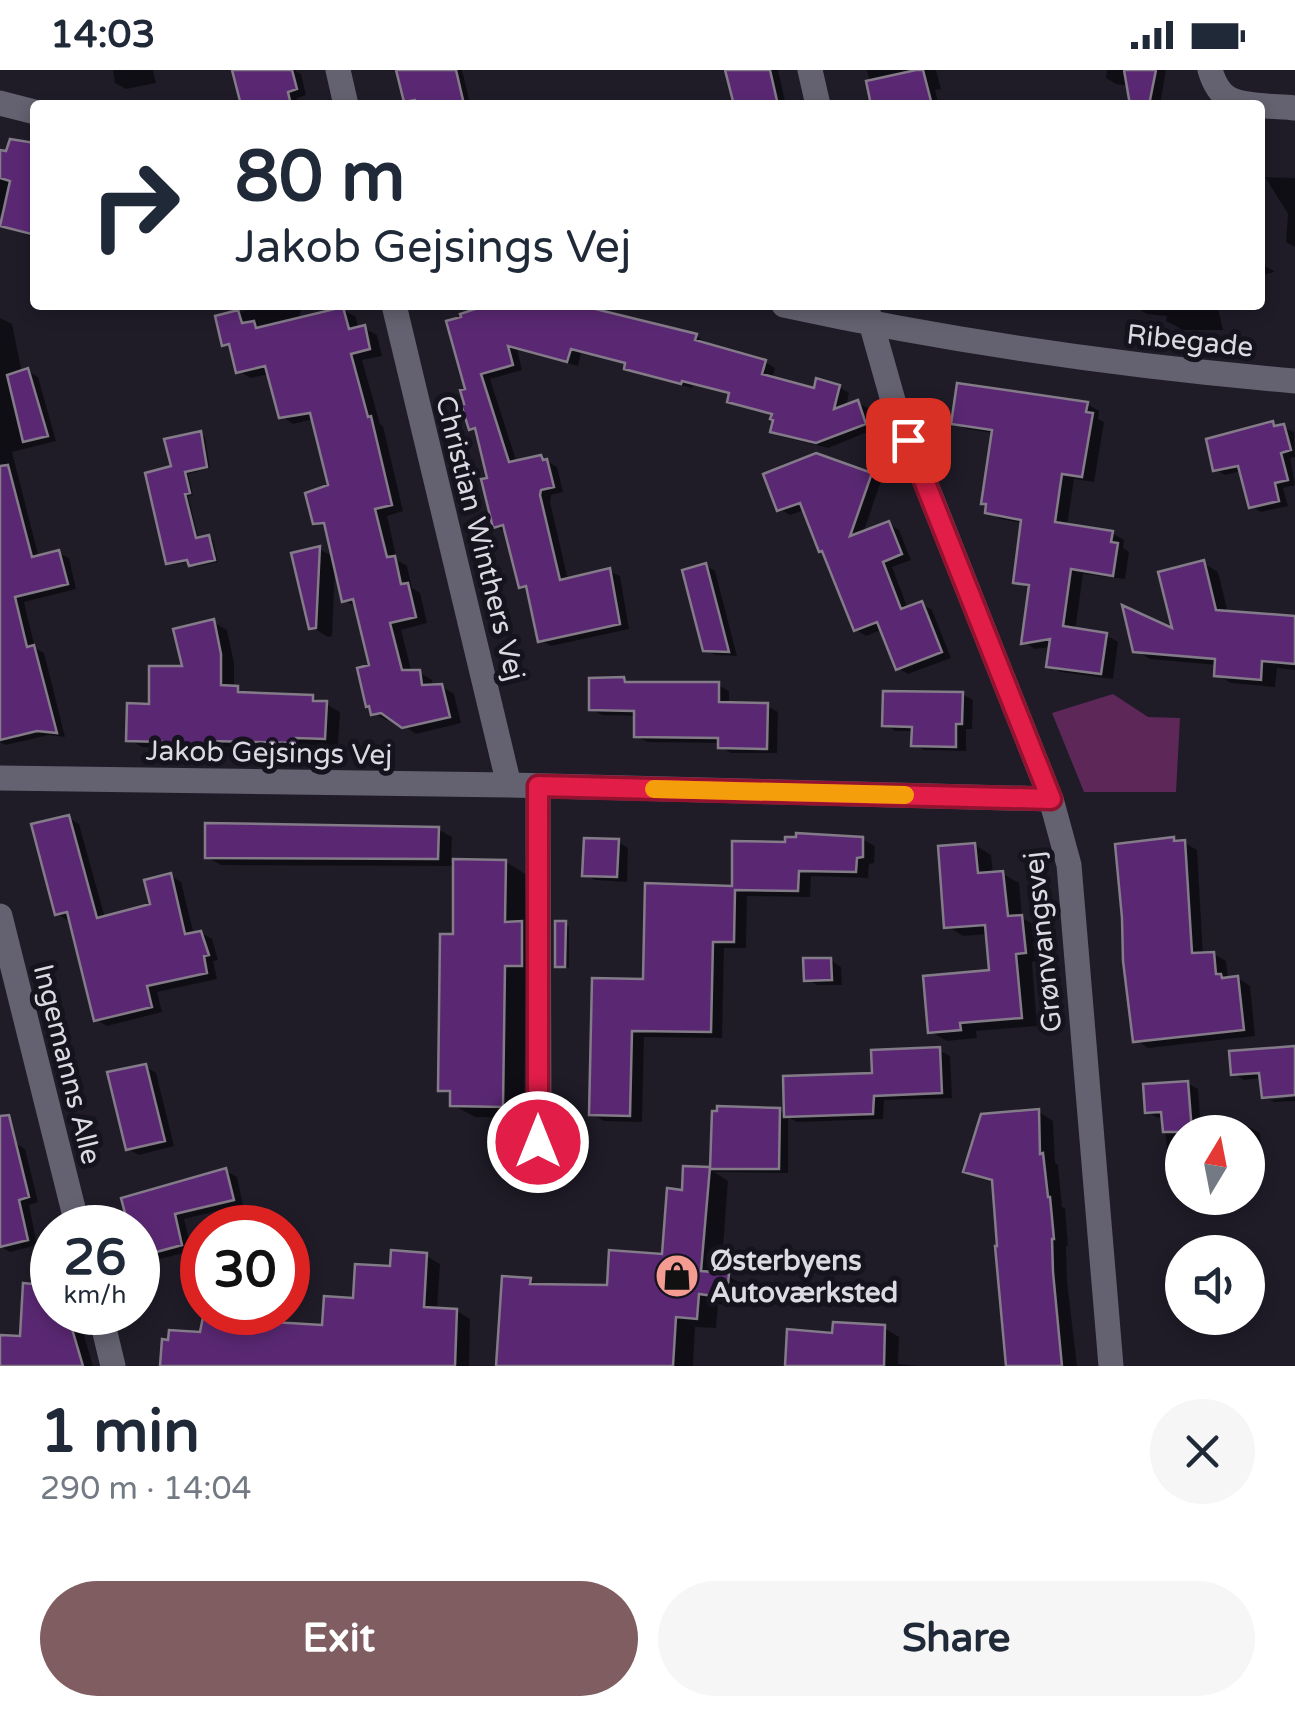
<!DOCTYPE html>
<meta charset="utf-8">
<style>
body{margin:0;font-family:"Varela Round",sans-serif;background:#f6f6f7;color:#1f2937;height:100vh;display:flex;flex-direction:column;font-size:38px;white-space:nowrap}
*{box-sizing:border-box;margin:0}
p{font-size:32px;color:#747a83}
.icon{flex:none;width:55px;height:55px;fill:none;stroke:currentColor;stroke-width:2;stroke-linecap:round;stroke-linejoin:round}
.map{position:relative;height:1296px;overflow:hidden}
.sheet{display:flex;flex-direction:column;background:#fff;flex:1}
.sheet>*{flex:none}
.hud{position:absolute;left:30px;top:30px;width:1235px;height:210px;border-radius:10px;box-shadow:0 5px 15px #0003;background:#fff;color:#1f2937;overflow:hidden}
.needle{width:65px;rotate:10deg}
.fabs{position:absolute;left:1165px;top:1045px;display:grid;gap:20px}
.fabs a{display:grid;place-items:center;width:100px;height:100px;border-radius:50%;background:#fff;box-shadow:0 5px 15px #0003;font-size:50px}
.speed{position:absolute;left:30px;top:1135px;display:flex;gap:20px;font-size:50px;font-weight:700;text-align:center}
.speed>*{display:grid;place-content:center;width:130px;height:130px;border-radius:50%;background:#fff;box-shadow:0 5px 15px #0003;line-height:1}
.speed small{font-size:25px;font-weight:400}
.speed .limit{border:15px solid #d22;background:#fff;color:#111}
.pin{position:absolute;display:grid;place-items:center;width:85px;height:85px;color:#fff;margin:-42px;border-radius:20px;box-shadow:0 5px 15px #0006}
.me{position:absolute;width:110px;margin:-55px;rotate:0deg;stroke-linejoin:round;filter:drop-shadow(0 0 8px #0008)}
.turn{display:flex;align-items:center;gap:35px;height:210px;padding:0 40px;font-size:45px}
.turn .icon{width:130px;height:130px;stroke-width:2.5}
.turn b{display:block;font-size:70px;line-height:85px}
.round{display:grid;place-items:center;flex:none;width:105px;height:105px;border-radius:52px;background:#f6f6f7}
.headline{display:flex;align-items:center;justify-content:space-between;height:170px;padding:0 40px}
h1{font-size:60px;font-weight:700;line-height:75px}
.primary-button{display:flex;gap:20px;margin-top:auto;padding:20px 40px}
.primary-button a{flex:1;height:115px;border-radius:60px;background:#7f5d60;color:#fff;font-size:40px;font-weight:700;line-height:115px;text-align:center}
.primary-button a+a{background:#f6f6f7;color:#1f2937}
.status{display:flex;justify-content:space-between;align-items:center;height:70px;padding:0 50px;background:#fff;direction:ltr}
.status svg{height:28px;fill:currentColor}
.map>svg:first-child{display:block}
.green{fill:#5d2758}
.shadow{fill:#0007}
.building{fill:#5a2873;stroke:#847b89;stroke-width:2.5}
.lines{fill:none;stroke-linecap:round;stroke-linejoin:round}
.minor{stroke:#646270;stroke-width:25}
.route-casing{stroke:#92132f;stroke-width:25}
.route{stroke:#e11d48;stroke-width:18}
.slow{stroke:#f59e0b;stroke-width:18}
.labels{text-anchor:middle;stroke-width:10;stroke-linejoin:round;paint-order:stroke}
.street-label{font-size:28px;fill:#dbdae2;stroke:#15131e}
.poi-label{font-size:28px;font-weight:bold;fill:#dbdae2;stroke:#15131e;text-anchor:start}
</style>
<div class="status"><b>14:03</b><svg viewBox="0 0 49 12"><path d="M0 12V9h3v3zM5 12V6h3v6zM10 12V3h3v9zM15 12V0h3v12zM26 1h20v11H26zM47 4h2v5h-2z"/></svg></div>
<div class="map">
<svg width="1295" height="1296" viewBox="0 0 1295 1296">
<rect width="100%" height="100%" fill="#1f1c28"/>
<path class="green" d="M1113,624L1148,647L1180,648L1176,722H1084L1052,643Z"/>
<path class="shadow" d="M113,0H153L156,13L126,19L115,13Z
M232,0H294L301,4L306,25L297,28L298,35H243Z
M398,0H462L470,33L413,35L406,31Z
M728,0H778L786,35H736Z
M867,0H936L941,19L935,20L939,35H875Z
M1107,0H1166L1160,35H1133L1130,16L1116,14L1106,8Z
M0,81L35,91V168L3,155L5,147L0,145Z
M1265,107L1295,108V177L1286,172L1288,144Z
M1260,193L1274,201V202L1260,206Z
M268,235H300L302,236L298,251L343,240L356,247L358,259L364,258L377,265L382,286L362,290L380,354L383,356L403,441L387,446L397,490L407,496L412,518L420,523L427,553L401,560L412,603H420L432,610L433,617L441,616L454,624L461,653L416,664L394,649L386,650L373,643L372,597L358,538L344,530L335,497L332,566L328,567L312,557L319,479L334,487L328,459L315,452L331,416L315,352L310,350L293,354L281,346L270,304L251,308L238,301L233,279L225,275L218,248Z
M482,235H570L696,266L706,272L705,276L765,292L775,298L772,309L816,321L839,317L849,323L846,337L858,333L868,338L875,359L828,378L783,367L773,361L774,345L740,337L730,331L731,325L693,315L692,318L637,303L627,297V295L581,283L578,296L517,279L522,300L490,309L517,393L540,387L557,397L563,422L551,425L550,432L568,510L609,501L620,506L629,559L551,576L540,570L530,521L521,516L505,462L495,456L490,410L477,362L471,358L468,320L484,239Z
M1131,235H1217L1223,260H1183L1166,251L1167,246L1147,244Z
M0,248L12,254L22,303L28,301L38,307L56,371L12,382L39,488L59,483L69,488L76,519L24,532L35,578L44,583L65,667L49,665L6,675L0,672Z
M1087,334L1099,341L1098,349L1104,352L1094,412L1074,409L1067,456L1112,463L1124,470L1123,478L1129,482L1125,509L1083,504L1075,561L1106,565L1118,572L1113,609L1061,602L1048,595L1051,577L1035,579L1024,572L1031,519L1015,511L1023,453L1000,449L988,442L994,363L966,359L953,352Z
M1272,353L1294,362L1295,387L1290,388L1295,415L1283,418L1288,436L1261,442L1251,436L1242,401L1225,405L1215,399Z
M200,364L205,367L210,398L188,404L193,425L188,426L199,470L209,467L213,470L218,492L195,497L190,492L173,495L168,492L174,398Z
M871,405L881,411L863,464L889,454L899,460L911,490L892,497L908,539L922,534L932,540L951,588L908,604L898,598L883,559L866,566L856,560L805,440L790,445L780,439Z
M1203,493L1218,502L1228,543L1295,548V600L1277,598L1275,617L1231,613L1217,605V595L1150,589L1135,580L1176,563Z
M706,496L715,501L737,586L715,585L705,579Z
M213,552L227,560L234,593V618L250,625L313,627L326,634L340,642L338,676L309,675V680L221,677V685L179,683L169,678L142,677L129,669L152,636L185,598Z
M624,609L633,614L718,615L729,621V635L767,636L778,642L777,683H731L720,677V673L647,672L636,666L637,646L602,645L591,639Z
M962,624L973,630L972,659H966V681L924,680L914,674V661H895L885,654Z
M68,747L79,754L105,848L153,836L170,805L181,812L194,865L201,863L212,869L218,890L213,891L217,909L157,922L162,942L107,956L97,950L72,848L67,850L57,844Z
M438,759L452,767L451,792H506L527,805L543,907H526L524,1048L475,1047L453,1035V1026L441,1019L455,867L456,796L221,795L207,787Z
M862,769L875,776L874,793L869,794L868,808L811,806L810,827L747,826L746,878H724L722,968L644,967L642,1052L604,1051L592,1044L645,912L734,819L787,775Z
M1173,770L1179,773H1185L1197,780L1203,885L1214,884L1226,891L1228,909L1238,908L1250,916L1255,966L1148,978L1136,970Z
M618,772L628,778L627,812L595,810L585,804Z
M975,775L991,785L993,804H1003L1019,813L1022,848L1038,857L1041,891L1032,892L1037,956L976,961L977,968L947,971L931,962L992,903L989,864L963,866L947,856Z
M565,854L569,856V898L557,895Z
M830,890L841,897L842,915H817L807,909Z
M1295,978V1022L1271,1024V1030L1295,1027V1031L1274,1032L1264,1026L1262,1008L1244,1010L1234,1004Z
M939,980L950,986L952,1028L884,1030L883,1049L797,1052L788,1047V1103L714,1102L728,1111L721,1205L728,1206L747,1217L746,1237L718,1234L716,1258L695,1257L693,1296H498L530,1210L541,1216L609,1218L665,1187L685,1122L709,1100L712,1101L714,1043L779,1040L786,1045Z
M145,996L156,1003L174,1076L139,1085L128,1079Z
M1187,1013L1198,1019L1201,1061L1249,1057L1260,1063L1263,1099L1248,1100V1062H1182V1106L1169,1100L1164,1047L1158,1048L1147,1042Z
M1039,1042L1053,1051L1055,1093L1058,1095L1062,1137L1065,1138L1068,1176H1066L1067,1211L1077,1296H1009L995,1113L981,1109L966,1100Z
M15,1073L25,1079L38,1132L29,1135L37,1175L10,1182L0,1176V1077Z
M226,1101L237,1107L243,1135L184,1149L192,1181L143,1193L138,1190V1158Z
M426,1186L440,1194L437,1240L457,1241L470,1249L469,1296H162L202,1265L273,1242L287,1250L286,1255L324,1258L392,1199Z
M25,1216L52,1219V1242H77L93,1296H0V1268L22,1269Z
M884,1258L899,1267L898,1294L919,1296H788L835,1266Z"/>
<path class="building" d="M232,0H292L297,19L288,22L291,35H241Z
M396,0H456L463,30L441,35H416L415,30L404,32Z
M725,0H770L778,35H734Z
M916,0H923L932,35H871L866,11Z
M1124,0H1156L1149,35H1130Z
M10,69L35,73V165L0,156L10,111L0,108V80L6,81Z
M487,235H579L697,264L695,270L766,290L762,304L814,318L816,308L840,315L834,339L858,330L866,354L816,373L770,362L773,350L770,349L772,344L727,332L729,323L682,311L681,314L624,299L625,293L571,279L567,292L508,276L513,295L481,304L509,392L541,385L543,390L547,389L554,417L541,420L540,425L560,510L610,498L620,554L538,572L526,516L519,518L503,455L493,458L481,409L487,408L475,358L469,360L461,334H464L460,320L465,319L446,251L461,247L460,244Z
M343,237L349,259L365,255L370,279L351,284L368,347L371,346L392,435L375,439L387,487L395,486L401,514L408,513L416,547L390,553L402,600H420L422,615L442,614L450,647L402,658L381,643L371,645L369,636L366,637L357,598L369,595L353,529L342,532L324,453L313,454L305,423L328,415L310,343L279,348L265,296L236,303L229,274L222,276L215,246L238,240L242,253L254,251L256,258Z
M28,298L48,366L23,372L7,305Z
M957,313L1088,332L1086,342L1093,343L1082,407L1062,404L1055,452L1113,461L1111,472L1118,473L1113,506L1071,499L1063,556L1107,563L1101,604L1046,597L1050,569L1021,574L1029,515L1013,513L1021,450L985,443L986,434H981L992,360L951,354Z
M1273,351L1274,356L1284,354L1291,380L1281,383L1288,410L1275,413L1279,431L1249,438L1238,396L1213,401L1206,369Z
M201,361L207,397L185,402L190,423L185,424L196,468L209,465L215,490L189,496L187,490L166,494L145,403L171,396L164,369Z
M816,383L872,403L850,466L889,451L902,484L883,492L901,539L922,531L942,582L896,600L877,552L854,561L822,481L819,482L800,433L777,441L763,404Z
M8,395L32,487L59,480L68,514L15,527L27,577L34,575L57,663L37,661L0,670V396Z
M320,476L316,558L309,559L291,483Z
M1204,490L1216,540L1295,546V594L1262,591L1261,610L1214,606L1215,589L1133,582L1122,535L1172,558L1158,502Z
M706,493L719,543L729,582L703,581L682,500Z
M214,549L221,584V615L238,616V622L313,625V631H327L325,669L296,668V673L208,671V678L162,677V672L126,671L127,633L149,634V596H182L173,559Z
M624,607L625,612H719V632L768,633L767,679L718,678V668L634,667V641L589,640V608Z
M883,621L963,622L962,654H956V677L911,676L912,657L882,656Z
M69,745L97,848L150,834L144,810L171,803L185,864L201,861L209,885L204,886L207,903L147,916L152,937L94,951L67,842L55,845L31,754Z
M205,753L439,757L438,789L205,788Z
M796,763L863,767V787L857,788L856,802L799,801L798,821L735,820L734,872H713L711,962L632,961L630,1046L589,1045L592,908L643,909L645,813L732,816V771L785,772V767H796Z
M1174,767V771L1185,770L1192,883L1214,882L1216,904H1221L1222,908L1238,906L1244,960L1133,972L1123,891L1122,848L1115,774Z
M584,768L619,769L617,807L582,806Z
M975,773L978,803L1003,801L1008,846L1022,845L1026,883L1016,884L1022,948L960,953L961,960L928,963L923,906L989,900L985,855L944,858L938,776Z
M453,789L506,790L505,852L522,851V896H505L503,1037L450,1036V1021H438L440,864H453Z
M555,851H566L565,897H555Z
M803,888H831L832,910L804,911Z
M1295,976V1025L1262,1028L1259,1003L1231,1005L1229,981Z
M940,977L942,1023L874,1026L873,1044L784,1047L783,1006L872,1003L871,980Z
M146,994L165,1071L126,1080L107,1002Z
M1188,1011L1192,1062H1163L1161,1042L1145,1043L1143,1014Z
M717,1036L780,1038L779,1099H710L712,1041H717Z
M1039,1039L1040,1084L1043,1083L1048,1127H1050L1054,1169H1052L1053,1202L1062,1296H1006L995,1176H997L992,1110L963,1102L981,1044Z
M9,1045L29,1127L19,1130L28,1170L0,1177V1046Z
M683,1096L710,1097L701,1201L729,1203L727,1228L699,1224L697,1249L676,1247L673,1296H496L502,1206L531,1208L530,1214L607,1215L609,1180L662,1184L667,1118L682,1120Z
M226,1098L234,1130L175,1144L182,1175L138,1187V1158H129L121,1128Z
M391,1180L427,1183L424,1237L457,1239L455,1296H160L162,1269L168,1270L169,1260L200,1262L204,1242H274L273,1252L322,1255L324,1226L353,1228L355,1194L390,1196Z
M23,1213L52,1216V1242H67L83,1296H0V1265L20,1266Z
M833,1252L885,1255L884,1296H785L787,1259L832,1263Z"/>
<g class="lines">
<path class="minor" d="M338,0L346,35
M810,0L818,35
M1210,0C1213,10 1218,22 1228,28C1242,37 1278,36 1295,38
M0,33L35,42
M394,235L509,715
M784,235C953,272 1123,296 1295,311
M866,235L894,334L1051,729L1069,795L1111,1296
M0,708L509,715L1051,729
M538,716L539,1072
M0,846L78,1158
M100,1242L113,1296"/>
</g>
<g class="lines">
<defs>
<path id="route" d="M538,1072V716L1051,729L908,370"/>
</defs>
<use href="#route" class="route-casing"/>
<use href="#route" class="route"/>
<path class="slow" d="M654,719L905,725"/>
</g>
<defs>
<symbol id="shop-disc" viewBox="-11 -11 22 22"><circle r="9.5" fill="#f59c92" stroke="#15131e"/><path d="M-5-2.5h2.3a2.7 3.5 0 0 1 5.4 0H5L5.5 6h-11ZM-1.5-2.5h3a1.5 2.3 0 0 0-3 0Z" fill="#111"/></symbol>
</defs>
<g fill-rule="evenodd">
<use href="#shop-disc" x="652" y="1181" width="50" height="50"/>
</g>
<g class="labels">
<g class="street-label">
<text transform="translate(1190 270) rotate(6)" y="10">Ribegade</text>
<text transform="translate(481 468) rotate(76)" y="10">Christian Winthers Vej</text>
<text transform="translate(269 682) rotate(1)" y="10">Jakob Gejsings Vej</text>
<text transform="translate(1042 872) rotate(-96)" y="10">Grønvangsvej</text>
<text transform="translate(68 994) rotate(76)" y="10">Ingemanns Alle</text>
</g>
<g class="poi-label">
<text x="710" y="1200">Østerbyens<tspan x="710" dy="32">Autoværksted</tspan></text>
</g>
</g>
</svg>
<div class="fabs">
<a><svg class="needle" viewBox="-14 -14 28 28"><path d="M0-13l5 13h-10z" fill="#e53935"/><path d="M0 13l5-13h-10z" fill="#747a83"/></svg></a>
<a><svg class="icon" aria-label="sound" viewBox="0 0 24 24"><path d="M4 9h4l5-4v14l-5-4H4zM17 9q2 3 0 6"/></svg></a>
</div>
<div class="speed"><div>26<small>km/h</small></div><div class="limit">30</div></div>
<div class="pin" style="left:908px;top:370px;background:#d93025"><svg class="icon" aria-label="arrive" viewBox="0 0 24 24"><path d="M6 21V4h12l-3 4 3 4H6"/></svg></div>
<svg class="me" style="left:538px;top:1072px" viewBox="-20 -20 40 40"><circle r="17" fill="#e11d48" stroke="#fff" stroke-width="3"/><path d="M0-11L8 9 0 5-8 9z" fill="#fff"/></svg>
<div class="hud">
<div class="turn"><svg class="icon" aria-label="right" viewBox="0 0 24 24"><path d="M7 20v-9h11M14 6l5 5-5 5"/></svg><div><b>80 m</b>Jakob Gejsings Vej</div></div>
</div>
</div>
<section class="sheet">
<div class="headline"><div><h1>1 min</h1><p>290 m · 14:04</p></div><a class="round"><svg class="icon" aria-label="close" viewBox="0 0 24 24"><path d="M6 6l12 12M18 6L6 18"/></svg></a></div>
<div class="primary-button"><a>Exit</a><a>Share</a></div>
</section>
